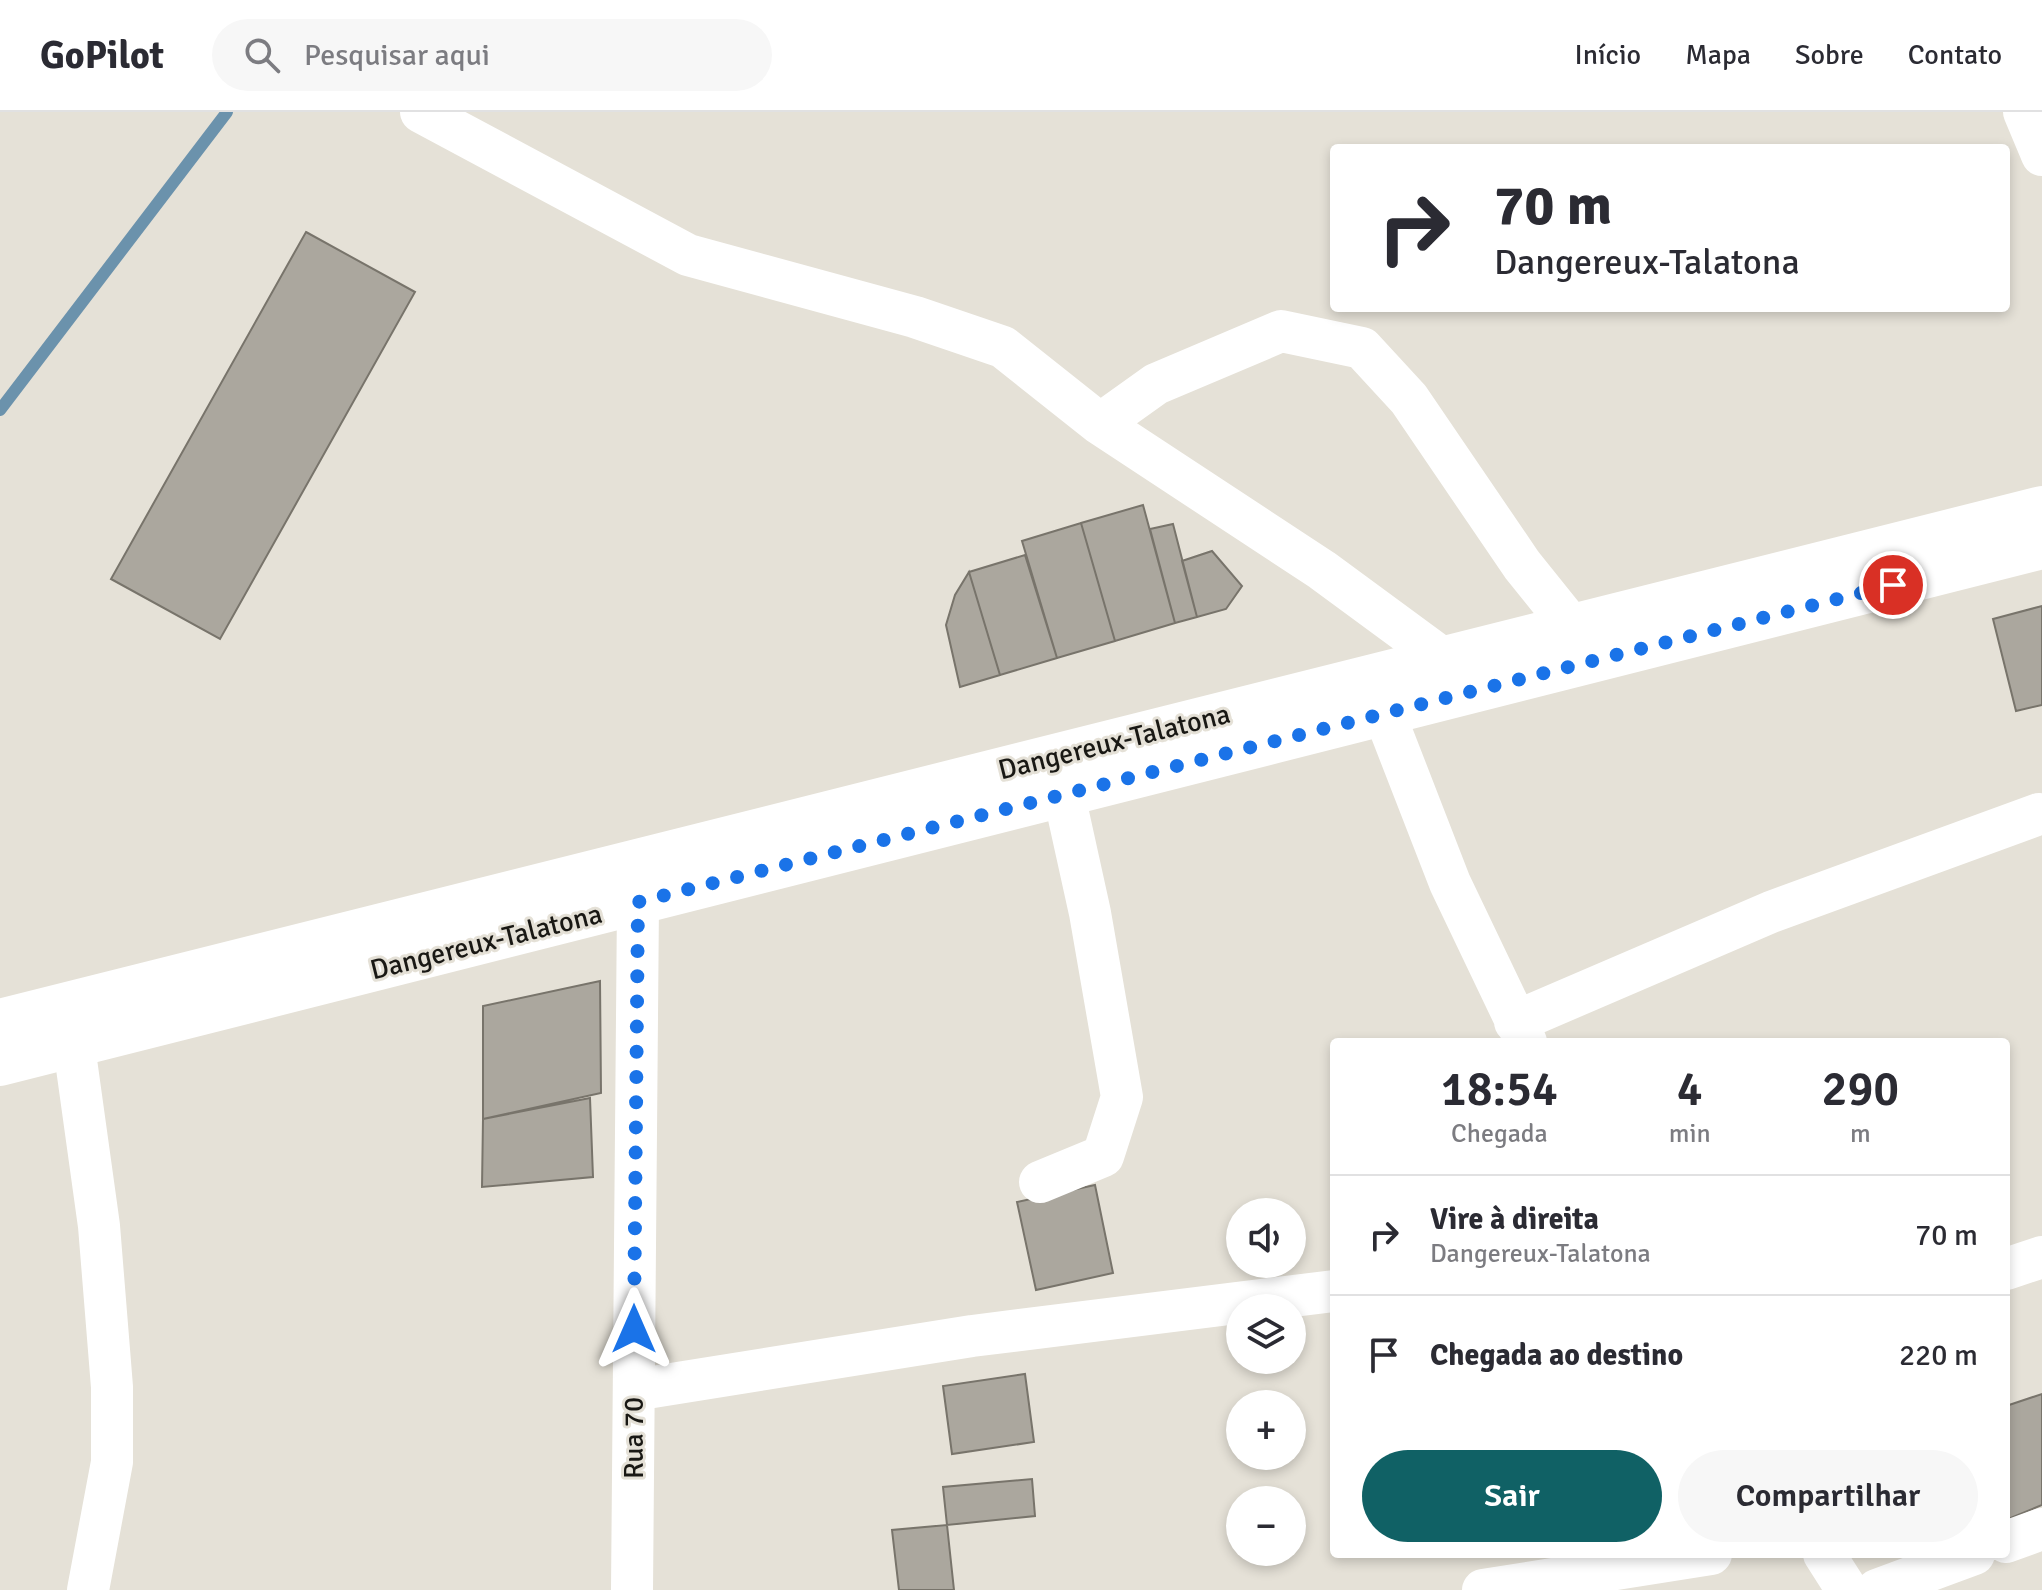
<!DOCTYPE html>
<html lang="pt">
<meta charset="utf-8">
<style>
body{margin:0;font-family:Signika,sans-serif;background:#f7f7f7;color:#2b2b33;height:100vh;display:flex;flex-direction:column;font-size:30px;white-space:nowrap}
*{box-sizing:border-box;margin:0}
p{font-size:26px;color:#7c7c81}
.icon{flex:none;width:44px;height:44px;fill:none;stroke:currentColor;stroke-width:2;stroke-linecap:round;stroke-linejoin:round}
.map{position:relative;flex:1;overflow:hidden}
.sheet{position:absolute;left:1330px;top:926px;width:680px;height:520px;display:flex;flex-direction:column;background:#fff;border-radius:8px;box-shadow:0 4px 12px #0003}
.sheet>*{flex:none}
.hud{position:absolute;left:1330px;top:32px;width:680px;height:168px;border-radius:8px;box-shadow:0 4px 12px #0003;background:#fff;color:#2b2b33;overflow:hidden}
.buttons{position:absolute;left:1226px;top:1086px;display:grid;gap:16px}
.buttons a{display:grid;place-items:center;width:80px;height:80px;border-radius:50%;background:#fff;box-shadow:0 4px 12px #0003;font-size:40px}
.pin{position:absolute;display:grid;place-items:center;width:68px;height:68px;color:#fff;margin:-34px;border:4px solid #fff;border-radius:50%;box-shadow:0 2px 8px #0007}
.me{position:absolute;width:88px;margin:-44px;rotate:0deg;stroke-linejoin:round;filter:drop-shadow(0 0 6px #0008)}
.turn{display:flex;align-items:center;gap:28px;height:168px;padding:0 32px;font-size:36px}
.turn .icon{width:104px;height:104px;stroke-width:2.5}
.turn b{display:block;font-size:56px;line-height:68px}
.eta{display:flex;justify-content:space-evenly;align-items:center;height:136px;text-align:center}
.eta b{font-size:48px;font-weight:600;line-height:56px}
.action{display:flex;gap:16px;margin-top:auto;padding:16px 32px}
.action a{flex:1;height:92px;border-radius:48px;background:#106165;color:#fff;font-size:32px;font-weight:600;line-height:92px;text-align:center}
.action a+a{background:#f7f7f7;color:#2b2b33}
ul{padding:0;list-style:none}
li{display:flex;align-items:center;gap:24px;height:120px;padding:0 32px;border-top:2px solid #e1e1e2}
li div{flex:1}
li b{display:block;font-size:30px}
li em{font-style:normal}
header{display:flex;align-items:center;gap:48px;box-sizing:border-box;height:112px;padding:0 40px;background:#fff;border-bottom:2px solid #e1e1e2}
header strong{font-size:38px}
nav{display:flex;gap:44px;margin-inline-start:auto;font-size:28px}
.search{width:560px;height:72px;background:#f7f7f7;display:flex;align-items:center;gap:20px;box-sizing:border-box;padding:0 28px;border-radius:44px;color:#7c7c81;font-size:30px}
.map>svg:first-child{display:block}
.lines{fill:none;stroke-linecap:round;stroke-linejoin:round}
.stream{stroke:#6b92ac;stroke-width:12}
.building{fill:#aba79e;stroke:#78746b;stroke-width:2}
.minor{stroke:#fff;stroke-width:42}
.major{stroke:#fff;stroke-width:44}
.route{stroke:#1a73e8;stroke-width:14;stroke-dasharray:0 25.2}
.labels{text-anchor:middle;stroke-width:6;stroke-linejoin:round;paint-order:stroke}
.street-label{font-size:28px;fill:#191814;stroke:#e5e1d7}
</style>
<header>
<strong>GoPilot</strong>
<div class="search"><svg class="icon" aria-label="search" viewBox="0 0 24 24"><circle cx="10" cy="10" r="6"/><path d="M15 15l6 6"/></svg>Pesquisar aqui</div>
<nav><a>Início</a><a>Mapa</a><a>Sobre</a><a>Contato</a></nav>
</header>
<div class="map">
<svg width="2042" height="1478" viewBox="0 0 2042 1478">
<rect width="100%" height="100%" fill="#e5e1d7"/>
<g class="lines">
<path class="stream" d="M0,298L227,0"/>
</g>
<path class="building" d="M306,120L415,180L220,527L111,467Z
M1143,393L1175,511L1115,529L1081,411Z
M1081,411L1115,529L1057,546L1022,429Z
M1173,412L1197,505L1175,511L1150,417Z
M1212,439L1242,474L1226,497L1197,505L1182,449Z
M1025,443L1057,546L1000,563L969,460Z
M969,460L1000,563L960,575L946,513L955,483Z
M2042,494V593L2016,599L1993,507Z
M600,869L601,981L483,1007V894Z
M590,986L593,1065L482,1075L483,1007Z
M1095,1073L1113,1161L1036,1178L1017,1090Z
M1025,1262L1034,1330L952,1342L943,1274Z
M2042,1282V1393L2006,1408V1294Z
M1032,1367L1035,1404L947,1413L943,1375Z
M947,1413L954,1478H899L892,1418Z"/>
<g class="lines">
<path class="minor" d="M421,0L688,143L915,205L1003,235L1100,312L1322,458L1443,547
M2024,0L2042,43
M1100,312L1156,272L1281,219L1362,236L1409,287L1522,453L1571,514
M1384,601L1450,771L1526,930
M1515,910L1771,800L2039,702
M74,934L99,1114L112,1275V1350L88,1478
M1040,1070L1103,1044L1122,985L1090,801L1064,683
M2006,1157L2042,1145
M634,1278L972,1224L1334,1179
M2006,1430L2042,1417
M1824,1442L1847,1478
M632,1478L638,790
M1483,1478L1711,1442
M1877,1478L1974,1442"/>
<path class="major" d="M0,909L2042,396
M0,952L2042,435"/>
</g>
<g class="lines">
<path class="route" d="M634,1217L638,790L1893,473"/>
</g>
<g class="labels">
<g class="street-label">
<text transform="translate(1114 629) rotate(-14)" y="10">Dangereux-Talatona</text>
<text transform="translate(486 829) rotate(-14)" y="10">Dangereux-Talatona</text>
<text transform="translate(633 1326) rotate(-90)" y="10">Rua 70</text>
</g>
</g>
</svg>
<div class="buttons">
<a><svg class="icon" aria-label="sound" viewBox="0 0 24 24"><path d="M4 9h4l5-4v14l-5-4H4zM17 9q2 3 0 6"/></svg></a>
<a><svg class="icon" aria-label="layers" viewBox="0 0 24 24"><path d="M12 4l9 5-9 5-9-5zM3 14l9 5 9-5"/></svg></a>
<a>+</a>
<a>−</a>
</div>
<div class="pin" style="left:1893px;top:473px;background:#d93025"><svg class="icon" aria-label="arrive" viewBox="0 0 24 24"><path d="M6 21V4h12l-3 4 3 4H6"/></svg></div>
<svg class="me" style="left:634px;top:1217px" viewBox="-20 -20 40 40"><path d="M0-17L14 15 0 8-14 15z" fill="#1a73e8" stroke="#fff" stroke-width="4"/></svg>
<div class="hud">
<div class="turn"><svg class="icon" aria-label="right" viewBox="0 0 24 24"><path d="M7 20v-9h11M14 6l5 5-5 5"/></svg><div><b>70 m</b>Dangereux-Talatona</div></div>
</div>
<section class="sheet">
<div class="eta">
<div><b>18:54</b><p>Chegada</p></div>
<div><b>4</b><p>min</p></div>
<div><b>290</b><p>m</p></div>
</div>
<ul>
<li><svg class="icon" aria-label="right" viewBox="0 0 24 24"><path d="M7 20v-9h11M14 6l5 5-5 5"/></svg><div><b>Vire à direita</b><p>Dangereux-Talatona</p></div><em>70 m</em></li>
<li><svg class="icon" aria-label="arrive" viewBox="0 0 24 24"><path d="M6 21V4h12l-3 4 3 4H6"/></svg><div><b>Chegada ao destino</b></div><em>220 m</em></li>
</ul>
<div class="action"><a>Sair</a><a>Compartilhar</a></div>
</section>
</div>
